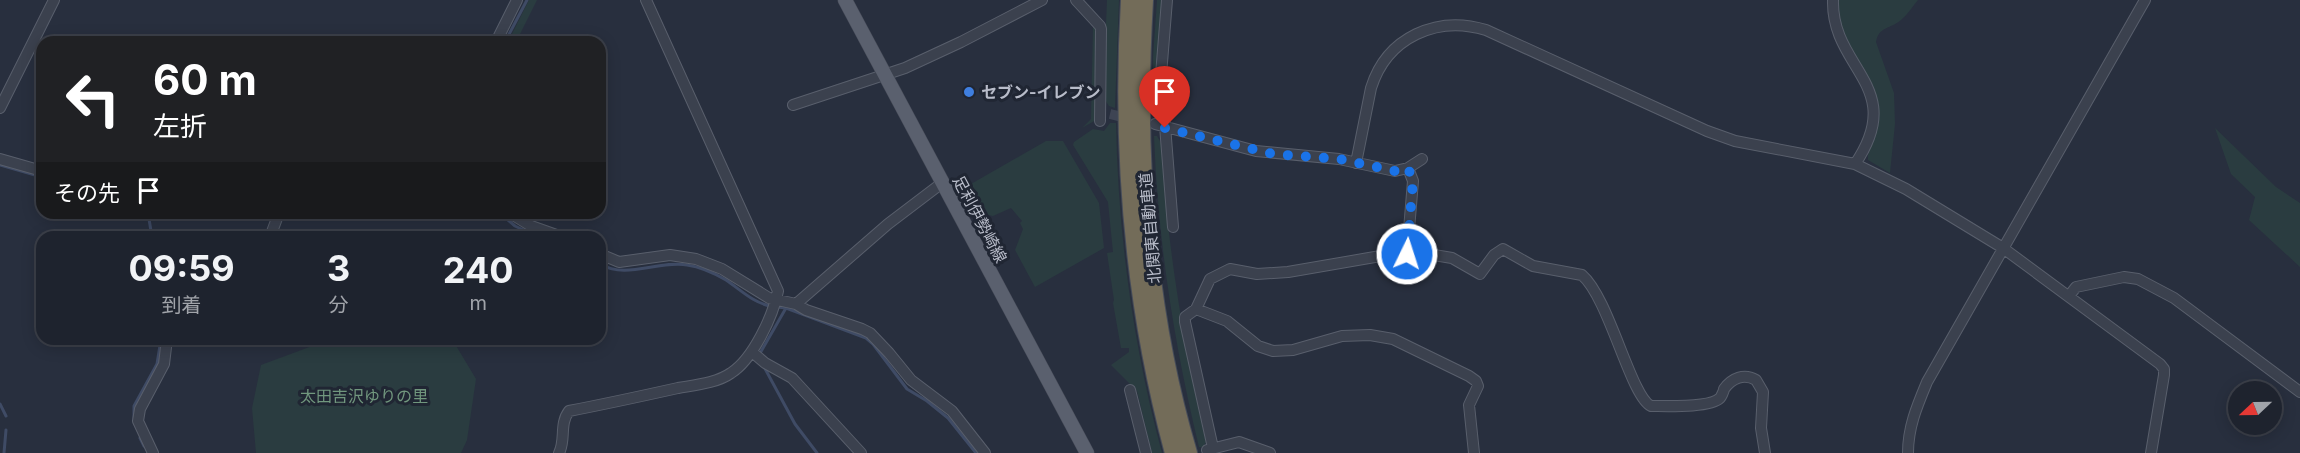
<!DOCTYPE html>
<html lang="ja">
<meta charset="utf-8">
<style>
body{margin:0;font-family:Inter,"Noto Sans JP",sans-serif;background:#262b36;color:#f1f3f6;height:100vh;display:flex;flex-direction:column;font-size:22px;white-space:nowrap}
*{box-sizing:border-box;margin:0}
p{font-size:20px;color:#a1a4aa}
.icon{flex:none;width:33px;height:33px;fill:none;stroke:currentColor;stroke-width:2;stroke-linecap:round;stroke-linejoin:round}
.map{position:relative;flex:1;overflow:hidden}
.details{position:absolute;left:36px;top:231px;width:570px;height:114px;display:flex;flex-direction:column;background:#1e232e;border-radius:18px;box-shadow:0 3px 15px #0003,0 0 0 2px #3c404a}
.details>*{flex:none}
.banner{position:absolute;left:36px;top:36px;width:570px;height:183px;border-radius:18px;box-shadow:0 3px 15px #0003,0 0 0 2px #3c404a;background:#202124;color:#fff;overflow:hidden}
.needle{width:39px;rotate:248deg}
.tools{position:absolute;left:2228px;top:381px;display:grid;gap:12px}
.tools a{display:grid;place-items:center;width:54px;height:54px;border-radius:50%;background:#1e232e;box-shadow:0 3px 15px #0003,0 0 0 2px #3c404a;font-size:30px}
.pin{position:absolute;display:grid;place-items:center;width:51px;height:51px;color:#fff;margin:-62px -26px;border-radius:50% 50% 50% 0;rotate:-45deg;box-shadow:0 0 6px #0007}
.pin .icon{rotate:45deg}
.me{position:absolute;width:66px;margin:-33px;rotate:4deg;stroke-linejoin:round;filter:drop-shadow(0 0 4px #0008)}
.turn{display:flex;align-items:center;gap:21px;height:126px;padding:0 18px;font-size:27px}
.turn .icon{width:78px;height:78px;stroke-width:2.5}
.turn b{display:block;font-size:42px;line-height:51px}
.then{display:flex;align-items:center;height:57px;padding:0 18px;background:#0003;gap:12px;font-size:22px}
.eta{display:flex;justify-content:space-evenly;align-items:center;height:102px;text-align:center}
.eta b{font-size:36px;font-weight:700;line-height:42px}
.map>svg:first-child{display:block}
.green{fill:#2a3c40}
.lines{fill:none;stroke-linecap:round;stroke-linejoin:round}
.stream{stroke:#3f4b65;stroke-width:3}
.minor-tunnel{stroke:#3e4453;stroke-width:10;stroke-dasharray:10 5;stroke-linecap:butt}
.minor-casing{stroke:#595f6c;stroke-width:12}
.major-casing{stroke:#454a57;stroke-width:15}
.highway-casing{stroke:#464c59;stroke-width:18}
.minor{stroke:#3b414e;stroke-width:10}
.major{stroke:#5a606e;stroke-width:14}
.highway{stroke:#736c59;stroke-width:16}
.route{stroke:#1a73e8;stroke-width:10;stroke-dasharray:0 18}
.shop-dot{fill:#3f7fe0;stroke:#202633;stroke-width:2}
.labels{text-anchor:middle;stroke-width:6;stroke-linejoin:round;paint-order:stroke}
.poi-label{font-size:16px;font-weight:bold;fill:#b8bcc9;stroke:#202633;text-anchor:start}
.street-label{font-size:16px;fill:#b8bcc9;stroke:#202633}
.park-label{font-size:16px;fill:#71977e;stroke:#202633}
</style>
<div class="map">
<svg width="2300" height="453" viewBox="0 0 2300 453">
<rect width="100%" height="100%" fill="#282f3e"/>
<path class="green" d="M529,0H537L516,42H508Z
M1107,0H1119L1115,108L1109,106L1103,97Z
M1157,0H1164L1158,85L1159,121L1154,118L1153,57Z
M1836,0H1918C1913,6 1908,14 1901,20C1891,29 1879,26 1876,42L1894,93L1895,124L1890,173L1868,160V155L1877,126L1879,105L1873,87L1837,24Z
M1093,24L1098,30L1096,120L1082,128L1091,119Z
M1110,123H1116C1118,235 1133,345 1162,453H1152L1137,391L1111,365L1129,352V348H1121L1113,303L1114,300L1107,253L1113,252L1108,202L1073,145L1074,142L1093,129L1104,131Z
M2215,128L2276,187L2300,203V267L2249,220L2255,197L2231,174Z
M1154,136H1157L1161,143C1167,244 1183,342 1206,442L1203,447H1199C1174,344 1158,242 1154,136Z
M1046,141H1063L1099,203L1104,248L1035,287L1015,250L1023,229L1020,223L1022,221L1011,208L993,216L975,212L964,188Z
M331,339H452L476,379L467,440L461,453H256L252,408L261,365Z"/>
<g class="lines">
<path class="stream" d="M505,42L527,0
M0,165L42,177
M148,213L152,237
M500,213L515,226L538,237
M600,264C626,280 658,260 687,265C701,267 714,273 726,280C741,290 753,303 771,306
M777,307L786,308L866,338L873,344L907,389L927,401L948,418L976,453
M759,355L786,308
M763,365L795,424L817,453
M0,404L6,416
M134,419V406L157,364L161,339
M140,438L144,446
M4,453L6,430"/>
<path class="minor-tunnel" d="M1110,114L1131,119"/>
<defs>
<path id="minor" d="M1076,0L1100,26L1101,29L1100,121
M1167,0L1161,75L1173,227
M1833,0C1831,69 1908,86 1855,164
M496,42L517,0
M793,105L905,68L961,42L1042,0
M0,108L54,0
M1155,124L1256,151L1339,159L1395,171L1408,168L1422,159
M0,159L42,171
M1356,163L1371,88C1387,37 1437,15 1486,30L1707,131L1735,141L1855,164L1906,189L2003,248L2160,364L2164,369V375L2151,453
M510,213L531,226L562,237
M270,237L279,213
M600,254L619,262L670,255L696,259L722,269L769,298L796,304L806,310L862,329L870,333L889,353L911,380L952,411L985,453
M1407,254L1413,181L1408,168
M2069,296L2076,287L2124,277L2138,279L2174,298L2300,392
M796,304L888,224L942,183
M1196,309L1227,321L1258,346L1273,351L1293,350L1342,336L1370,335L1393,339L1469,376L1476,381L1478,386L1469,405L1474,453
M752,352L765,363L792,378L861,453
M1130,390L1146,453
M1213,448L1185,322V317L1196,309L1210,279L1230,269L1257,274L1288,272L1392,254H1428L1452,258L1480,274L1494,255L1503,249L1533,266L1582,275C1609,298 1631,397 1651,406C1666,406 1710,408 1720,398C1721,397 1724,391 1724,389C1732,378 1744,373 1756,380L1763,392L1761,428L1765,453
M1207,450L1239,442L1270,453
M153,453L138,421L140,409L164,364L167,339
M559,453C566,440 559,424 569,411C605,404 642,396 678,388C695,385 717,383 731,373C753,359 773,316 778,291L646,0
M1908,453C1908,427 1917,406 1927,382L2145,0"/>
<path id="major" d="M845,0L1087,453"/>
<path id="highway" d="M1129,0C1120,153 1133,305 1173,453
M1145,0C1136,151 1146,308 1189,453"/>
</defs>
<use href="#minor" class="minor-casing"/>
<use href="#major" class="major-casing"/>
<use href="#highway" class="highway-casing"/>
<use href="#minor" class="minor"/>
<use href="#major" class="major"/>
<use href="#highway" class="highway"/>
</g>
<g class="lines">
<path class="route" d="M1165,128L1273,154L1339,159L1395,171L1408,168L1413,181L1407,254"/>
</g>
<circle class="shop-dot" cx="969" cy="92" r="6"/>
<g class="labels">
<g class="poi-label">
<text x="981" y="98">セブン-イレブン</text>
</g>
<g class="street-label">
<text transform="translate(980 219) rotate(62)" y="6">足利伊勢崎線</text>
<text transform="translate(1150 228) rotate(-95)" y="6">北関東自動車道</text>
</g>
<g class="park-label">
<text x="364" y="402">太田吉沢ゆりの里</text>
</g>
</g>
</svg>
<div class="tools">
<a><svg class="needle" viewBox="-14 -14 28 28"><path d="M0-13l5 13h-10z" fill="#e53935"/><path d="M0 13l5-13h-10z" fill="#a1a4aa"/></svg></a>
</div>
<div class="pin" style="left:1165px;top:128px;background:#d93025"><svg class="icon" aria-label="arrive" viewBox="0 0 24 24"><path d="M6 21V4h12l-3 4 3 4H6"/></svg></div>
<svg class="me" style="left:1407px;top:254px" viewBox="-20 -20 40 40"><circle r="17" fill="#1a73e8" stroke="#fff" stroke-width="3"/><path d="M0-11L8 9 0 5-8 9z" fill="#fff"/></svg>
<div class="banner">
<div class="turn"><svg class="icon" aria-label="left" viewBox="0 0 24 24"><path d="M17 20v-9H6M10 6l-5 5 5 5"/></svg><div><b>60 m</b>左折</div></div>
<div class="then">その先<svg class="icon" aria-label="arrive" viewBox="0 0 24 24"><path d="M6 21V4h12l-3 4 3 4H6"/></svg></div>
</div>
<section class="details">
<div class="eta">
<div><b>09:59</b><p>到着</p></div>
<div><b>3</b><p>分</p></div>
<div><b>240</b><p>m</p></div>
</div>
</section>
</div>
